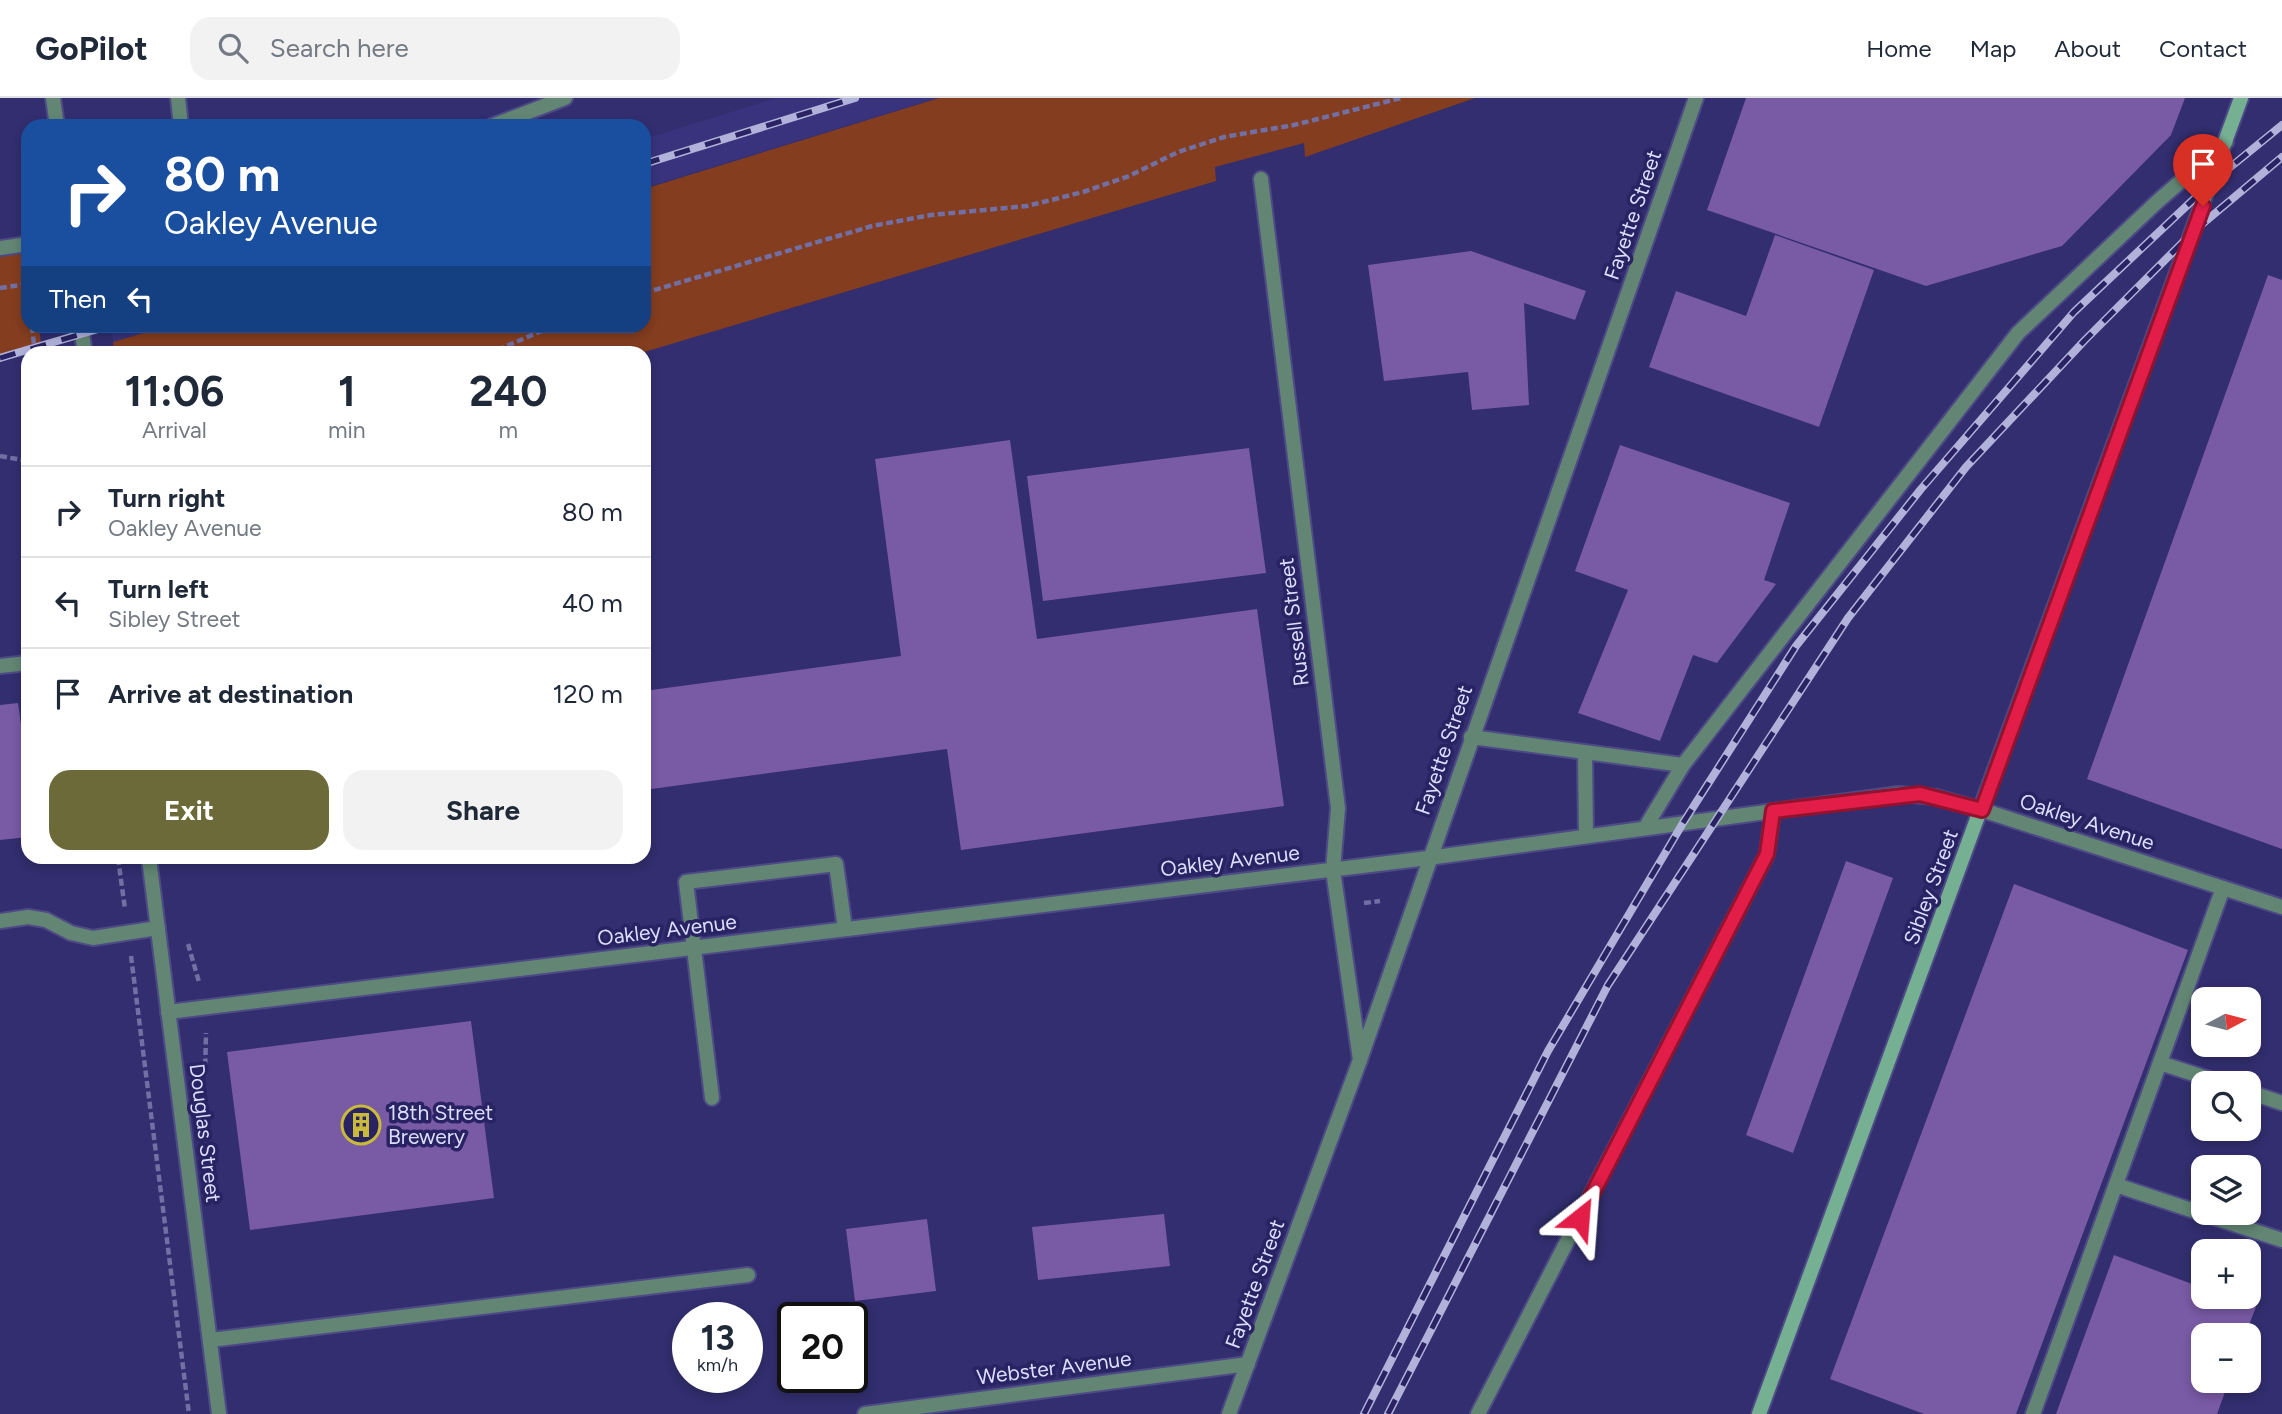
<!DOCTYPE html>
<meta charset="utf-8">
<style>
body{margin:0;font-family:Figtree,sans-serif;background:#f2f2f3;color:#1f2937;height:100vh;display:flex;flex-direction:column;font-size:26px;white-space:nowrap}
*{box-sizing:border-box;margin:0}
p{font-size:23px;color:#747a83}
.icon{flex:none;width:38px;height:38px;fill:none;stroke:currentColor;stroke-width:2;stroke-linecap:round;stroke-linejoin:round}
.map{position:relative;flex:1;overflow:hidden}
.drawer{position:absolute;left:21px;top:248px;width:630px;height:518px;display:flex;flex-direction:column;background:#fff;border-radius:21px;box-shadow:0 4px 10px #0003}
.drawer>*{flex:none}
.top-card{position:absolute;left:21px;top:21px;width:630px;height:214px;border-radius:21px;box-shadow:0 4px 10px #0003;background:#1a4fa0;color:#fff;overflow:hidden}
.needle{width:46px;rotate:83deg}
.buttons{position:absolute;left:2191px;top:889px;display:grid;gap:14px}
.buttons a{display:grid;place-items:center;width:70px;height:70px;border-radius:14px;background:#fff;box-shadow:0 4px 10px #0003;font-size:35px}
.speed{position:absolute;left:672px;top:1204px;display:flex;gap:14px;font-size:35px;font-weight:700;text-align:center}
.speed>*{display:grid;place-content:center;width:91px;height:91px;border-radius:50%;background:#fff;box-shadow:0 4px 10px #0003;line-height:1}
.speed small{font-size:18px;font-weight:400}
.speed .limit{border:4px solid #111;border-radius:10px;background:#fff;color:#111}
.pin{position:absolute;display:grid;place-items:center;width:60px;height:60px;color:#fff;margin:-72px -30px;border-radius:50% 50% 50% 0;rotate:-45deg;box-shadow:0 0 7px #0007}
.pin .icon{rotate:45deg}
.me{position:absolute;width:77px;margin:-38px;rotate:28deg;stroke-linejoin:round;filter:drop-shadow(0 0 5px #0008)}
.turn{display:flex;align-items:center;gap:24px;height:147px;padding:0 28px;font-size:32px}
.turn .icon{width:91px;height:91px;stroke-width:2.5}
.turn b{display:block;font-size:49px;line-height:60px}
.then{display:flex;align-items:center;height:66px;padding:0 28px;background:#0003;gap:14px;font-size:26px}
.eta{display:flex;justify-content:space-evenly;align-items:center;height:119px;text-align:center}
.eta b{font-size:42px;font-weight:700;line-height:49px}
.button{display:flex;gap:14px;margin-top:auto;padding:14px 28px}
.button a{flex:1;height:80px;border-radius:21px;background:#6c6a38;color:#fff;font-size:28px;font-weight:700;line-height:80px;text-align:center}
.button a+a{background:#f2f2f3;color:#1f2937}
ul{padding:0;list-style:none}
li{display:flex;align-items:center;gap:21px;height:91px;padding:0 28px;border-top:2px solid #e0e1e3}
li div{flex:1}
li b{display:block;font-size:26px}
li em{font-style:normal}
header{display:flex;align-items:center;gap:42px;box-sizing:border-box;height:98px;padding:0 35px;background:#fff;border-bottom:2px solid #e0e1e3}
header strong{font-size:33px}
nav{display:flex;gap:38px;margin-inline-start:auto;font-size:24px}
.search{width:490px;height:63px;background:#f2f2f3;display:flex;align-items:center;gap:18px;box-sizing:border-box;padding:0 24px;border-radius:21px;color:#747a83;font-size:26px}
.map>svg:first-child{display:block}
.built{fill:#38337c}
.green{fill:#843d1f}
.building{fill:#795aa5}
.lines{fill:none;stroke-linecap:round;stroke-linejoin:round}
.service-casing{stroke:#4d4a86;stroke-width:18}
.minor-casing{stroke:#4d4a86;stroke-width:18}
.tertiary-casing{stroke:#4d4a86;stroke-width:18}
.secondary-casing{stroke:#4d4a86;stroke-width:18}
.path{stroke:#716fa4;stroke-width:4.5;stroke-dasharray:7 3.5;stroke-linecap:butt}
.service{stroke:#628673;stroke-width:14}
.minor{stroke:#628673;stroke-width:14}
.tertiary{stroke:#628673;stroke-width:14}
.secondary{stroke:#76b093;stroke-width:14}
.rail-casing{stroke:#b1b2da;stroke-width:8}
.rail{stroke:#292363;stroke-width:5;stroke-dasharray:16;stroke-linecap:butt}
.route-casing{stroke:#92132f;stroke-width:18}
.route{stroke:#e11d48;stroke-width:12}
.labels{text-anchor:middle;stroke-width:7;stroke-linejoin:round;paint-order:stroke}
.street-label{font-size:21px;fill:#dbddfd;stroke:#292363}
.poi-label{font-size:21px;fill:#dbddfd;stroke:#292363;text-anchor:start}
</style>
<header>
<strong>GoPilot</strong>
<div class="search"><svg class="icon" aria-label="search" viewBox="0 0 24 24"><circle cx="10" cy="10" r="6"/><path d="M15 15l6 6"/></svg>Search here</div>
<nav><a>Home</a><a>Map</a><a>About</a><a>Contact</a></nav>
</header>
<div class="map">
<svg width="2282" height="1316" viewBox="0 0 2282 1316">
<rect width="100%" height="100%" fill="#322e6f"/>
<path class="built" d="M776,0H937L644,90V41Z
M111,228H167L113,244Z"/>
<path class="green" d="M939,0H1475L1305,59L1304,45L1215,69L1216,83L641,255H114L113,244L167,228H644V91Z
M28,146V228H39L41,247L0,260V150Z"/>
<path class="building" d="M1746,0H2185L2171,37L2062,148L1926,188L1707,112Z
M1775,137L1874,172L1819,329L1649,269L1676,193L1746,218Z
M1471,153L1586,193L1575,222L1524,205L1529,307L1472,312L1468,274L1384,283L1368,167Z
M2268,177L2282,182V751L2087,681Z
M1010,342L1037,541L1257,511L1284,708L961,752L947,651L644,692V593L901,558L875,361Z
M1620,347L1790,405L1764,482L1776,486L1717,565L1693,557L1660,643L1578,615L1628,492L1575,473Z
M1249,350L1266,475L1043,503L1027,378Z
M18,605L23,641L28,640V739L0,742V607Z
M1846,763L1893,780L1793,1055L1746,1037Z
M2014,786L2188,852L2016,1316H1924L1830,1281Z
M471,923L494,1100L250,1132L227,954Z
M1164,1116L1170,1168L1038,1182L1032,1129Z
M927,1121L936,1193L855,1203L846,1131Z
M2114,1157L2203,1190V1199H2227L2256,1209L2245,1237H2203V1283H2229L2217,1316H2056Z"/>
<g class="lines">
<defs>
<path id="service" d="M178,0L181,28
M492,28L565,0
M0,568L28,565
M1471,639L1683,667L2018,235L2158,103L2226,44
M1585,655L1586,737
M1645,730L1683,667
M0,823L28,819L46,822L71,835L93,840L158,830
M2160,965L2222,985
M2249,994L2282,1005
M712,1000L686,784L836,766L845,831
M2116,1087L2282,1142
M210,1242L748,1177
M865,1316L1248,1266
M1478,1316L1767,756L1773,713
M2033,1316L2223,790"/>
<path id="minor" d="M1261,81L1338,710L1333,772L1360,962
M0,150L28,146
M168,914L1428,760L1899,696L1936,699L1982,712L2282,809"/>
<path id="tertiary" d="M53,0L57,28
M81,228L85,256
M149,760L219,1316
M1229,1316L1360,962L1696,0"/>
<path id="secondary" d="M1759,1316L2241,0"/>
</defs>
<use href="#service" class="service-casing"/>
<use href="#minor" class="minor-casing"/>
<use href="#tertiary" class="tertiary-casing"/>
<use href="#secondary" class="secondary-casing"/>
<path class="path" d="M0,190L27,186L28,195
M644,195L872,128L931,117L1027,108L1083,94L1129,78L1178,54L1224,39L1294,27L1401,0
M32,228L35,256
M488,256L553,228
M0,358L28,363
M118,760L125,811
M1364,805L1380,803
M188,846L199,884
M131,858L189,1316
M205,978L206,935"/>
<use href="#service" class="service"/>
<use href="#minor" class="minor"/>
<use href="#tertiary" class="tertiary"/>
<use href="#secondary" class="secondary"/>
<defs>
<path id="rail" d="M644,66L855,0
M0,260L108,228
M1364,1316L1548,953L1683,725L1796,548L1921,391L2074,214L2212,84L2282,27
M1388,1316L1608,887L1848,520L1966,369L2085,242L2194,133L2282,59"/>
</defs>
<use href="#rail" class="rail-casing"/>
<use href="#rail" class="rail"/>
</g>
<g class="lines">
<defs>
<path id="route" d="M1580,1120L1767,756L1773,713L1920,696L1982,712L2203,108"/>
</defs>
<use href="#route" class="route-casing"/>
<use href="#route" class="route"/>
</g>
<defs>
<symbol id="building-ring" viewBox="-11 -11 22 22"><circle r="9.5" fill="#292363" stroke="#caba39" stroke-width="1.5"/><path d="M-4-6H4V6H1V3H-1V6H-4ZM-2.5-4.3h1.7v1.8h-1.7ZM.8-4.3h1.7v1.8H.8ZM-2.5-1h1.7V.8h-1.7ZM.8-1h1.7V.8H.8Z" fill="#caba39"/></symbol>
</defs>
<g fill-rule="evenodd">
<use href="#building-ring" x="339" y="1005" width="44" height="44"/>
</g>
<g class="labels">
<g class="street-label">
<text transform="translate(1633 117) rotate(-71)" y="7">Fayette Street</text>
<text transform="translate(1294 524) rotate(-97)" y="7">Russell Street</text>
<text transform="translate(1444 652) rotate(-71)" y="7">Fayette Street</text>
<text transform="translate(2087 724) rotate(18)" y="7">Oakley Avenue</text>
<text transform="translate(1230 763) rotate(-7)" y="7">Oakley Avenue</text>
<text transform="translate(1931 789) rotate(-70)" y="7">Sibley Street</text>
<text transform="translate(667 832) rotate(-7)" y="7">Oakley Avenue</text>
<text transform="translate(205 1035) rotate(83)" y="7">Douglas Street</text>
<text transform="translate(1255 1186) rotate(-70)" y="7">Fayette Street</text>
<text transform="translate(1054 1270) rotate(-7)" y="7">Webster Avenue</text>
</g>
<g class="poi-label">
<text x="388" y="1022">18th Street<tspan x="388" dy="24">Brewery</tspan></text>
</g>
</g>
</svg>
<div class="buttons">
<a><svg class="needle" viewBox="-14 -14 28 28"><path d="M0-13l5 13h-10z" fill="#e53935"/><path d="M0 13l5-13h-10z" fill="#747a83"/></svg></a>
<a><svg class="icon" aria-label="search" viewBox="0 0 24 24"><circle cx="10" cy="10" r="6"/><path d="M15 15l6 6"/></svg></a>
<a><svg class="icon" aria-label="layers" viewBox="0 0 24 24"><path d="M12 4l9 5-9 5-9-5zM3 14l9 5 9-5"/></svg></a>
<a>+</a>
<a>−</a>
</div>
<div class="speed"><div>13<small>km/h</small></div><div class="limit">20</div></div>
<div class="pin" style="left:2203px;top:108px;background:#d93025"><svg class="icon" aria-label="arrive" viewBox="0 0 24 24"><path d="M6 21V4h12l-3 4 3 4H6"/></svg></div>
<svg class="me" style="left:1580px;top:1120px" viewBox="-20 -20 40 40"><path d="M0-17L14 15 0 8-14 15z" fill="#e11d48" stroke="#fff" stroke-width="4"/></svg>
<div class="top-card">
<div class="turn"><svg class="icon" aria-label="right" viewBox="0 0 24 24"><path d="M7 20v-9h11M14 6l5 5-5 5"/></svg><div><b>80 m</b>Oakley Avenue</div></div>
<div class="then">Then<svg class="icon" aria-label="left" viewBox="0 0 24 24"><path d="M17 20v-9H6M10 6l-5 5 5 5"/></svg></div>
</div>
<section class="drawer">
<div class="eta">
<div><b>11:06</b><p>Arrival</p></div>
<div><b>1</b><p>min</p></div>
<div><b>240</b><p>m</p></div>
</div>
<ul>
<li><svg class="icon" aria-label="right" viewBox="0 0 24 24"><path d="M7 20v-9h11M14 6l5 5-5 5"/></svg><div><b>Turn right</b><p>Oakley Avenue</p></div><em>80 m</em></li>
<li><svg class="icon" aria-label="left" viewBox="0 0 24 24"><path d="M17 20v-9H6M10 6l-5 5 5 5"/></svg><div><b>Turn left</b><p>Sibley Street</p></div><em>40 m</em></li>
<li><svg class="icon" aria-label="arrive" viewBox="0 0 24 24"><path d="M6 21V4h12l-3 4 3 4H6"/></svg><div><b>Arrive at destination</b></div><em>120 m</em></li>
</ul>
<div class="button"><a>Exit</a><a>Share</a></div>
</section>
</div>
